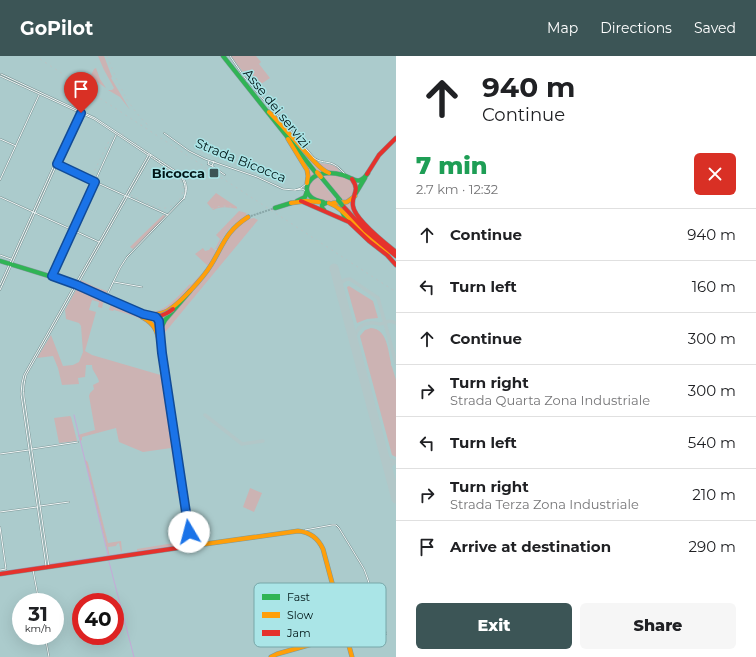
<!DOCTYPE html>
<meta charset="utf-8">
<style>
body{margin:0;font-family:Montserrat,sans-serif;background:#f6f6f6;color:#202124;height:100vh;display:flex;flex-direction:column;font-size:15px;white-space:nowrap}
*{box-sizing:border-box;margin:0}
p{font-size:13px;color:#757577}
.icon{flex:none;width:22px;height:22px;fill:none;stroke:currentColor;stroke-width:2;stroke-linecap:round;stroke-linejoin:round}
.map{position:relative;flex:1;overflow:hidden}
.panel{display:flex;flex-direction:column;background:#fff;width:360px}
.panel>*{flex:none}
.guide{background:#fff;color:#202124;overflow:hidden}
.speed{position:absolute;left:12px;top:537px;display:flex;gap:8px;font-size:20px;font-weight:700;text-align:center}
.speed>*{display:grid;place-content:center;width:52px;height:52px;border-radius:50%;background:#fff;box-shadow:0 4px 16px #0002;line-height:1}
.speed small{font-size:10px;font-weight:400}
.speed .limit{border:6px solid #d22;background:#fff;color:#111}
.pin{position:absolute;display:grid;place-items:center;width:34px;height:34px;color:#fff;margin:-41px -17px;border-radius:50% 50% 50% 0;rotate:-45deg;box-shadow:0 0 4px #0007}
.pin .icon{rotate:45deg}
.me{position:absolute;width:44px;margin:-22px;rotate:352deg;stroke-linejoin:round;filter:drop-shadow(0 0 3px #0008)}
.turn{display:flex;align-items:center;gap:14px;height:84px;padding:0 20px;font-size:18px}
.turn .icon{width:52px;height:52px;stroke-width:2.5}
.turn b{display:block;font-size:28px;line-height:34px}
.round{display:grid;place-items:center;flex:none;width:42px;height:42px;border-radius:6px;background:#f6f6f6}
.overview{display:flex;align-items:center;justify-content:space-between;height:68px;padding:0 20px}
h1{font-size:24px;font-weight:800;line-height:30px;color:#1e9e55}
.cta{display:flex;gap:8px;margin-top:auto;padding:8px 20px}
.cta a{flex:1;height:46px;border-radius:6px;background:#3c5556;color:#fff;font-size:16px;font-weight:800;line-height:46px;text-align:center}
.cta a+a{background:#f6f6f6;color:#202124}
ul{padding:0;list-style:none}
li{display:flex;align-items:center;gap:12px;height:52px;padding:0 20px;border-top:1px solid #e0e0e0}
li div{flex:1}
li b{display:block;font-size:15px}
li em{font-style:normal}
header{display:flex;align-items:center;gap:24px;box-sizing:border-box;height:56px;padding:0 20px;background:#3c5556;color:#fff}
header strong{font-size:19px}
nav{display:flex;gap:22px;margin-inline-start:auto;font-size:14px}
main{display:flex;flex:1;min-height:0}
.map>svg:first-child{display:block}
.green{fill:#ccb3b3;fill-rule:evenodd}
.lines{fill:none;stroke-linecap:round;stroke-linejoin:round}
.stream{stroke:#c5a9d8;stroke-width:1}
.taxiway{stroke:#b2c7c8;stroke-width:3.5}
.runway{stroke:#b2c7c8;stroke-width:9}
.secondary-tunnel{stroke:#89a7a8;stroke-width:2;stroke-dasharray:2 1;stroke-linecap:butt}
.street-casing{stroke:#7e9899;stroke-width:2}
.fast-casing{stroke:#7e9899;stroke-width:5}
.slow-casing{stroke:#7e9899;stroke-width:5}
.jam-casing{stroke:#7e9899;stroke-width:5}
.street{stroke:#f2f7f7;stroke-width:1}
.fast{stroke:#30b455;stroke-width:4}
.slow{stroke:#ff9f0a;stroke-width:4}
.jam{stroke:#e5322d;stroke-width:4}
.rail{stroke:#bac3c4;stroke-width:1;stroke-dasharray:2 4;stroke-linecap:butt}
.fast-bridge-casing{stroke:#7e9899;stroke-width:5;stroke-linecap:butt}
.slow-bridge-casing{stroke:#7e9899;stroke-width:5;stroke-linecap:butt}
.jam-bridge-casing{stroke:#7e9899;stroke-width:5;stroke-linecap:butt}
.fast-bridge{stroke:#30b455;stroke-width:4}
.slow-bridge{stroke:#ff9f0a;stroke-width:4}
.jam-bridge{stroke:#e5322d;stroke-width:4}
.route-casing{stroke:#114b97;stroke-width:10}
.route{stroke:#1a73e8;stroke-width:7}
.poi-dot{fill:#3c5556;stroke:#aae5e7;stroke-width:1.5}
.labels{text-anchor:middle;stroke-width:3;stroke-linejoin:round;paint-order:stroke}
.street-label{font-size:13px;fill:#001617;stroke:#aae5e7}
.poi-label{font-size:13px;font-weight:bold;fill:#001617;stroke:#aae5e7;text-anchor:end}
.key{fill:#aae5e7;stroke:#77a7a9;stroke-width:1}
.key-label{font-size:11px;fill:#001617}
</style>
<header>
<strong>GoPilot</strong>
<nav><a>Map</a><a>Directions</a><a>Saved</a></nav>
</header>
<main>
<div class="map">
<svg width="396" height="601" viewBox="0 0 396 601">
<rect width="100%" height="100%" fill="#abcbcc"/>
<path class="green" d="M98,0H104L112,21L111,22L130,54L120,41L108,34H112L114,32L104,14Z
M231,0H256L261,6L259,8L270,22L258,30L259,32L257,34C251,27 245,20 241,13L239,11Z
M96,12L100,23L106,32L90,21L94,13Z
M293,90L314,117L318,115L299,91L326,117C319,118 314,118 309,124C310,111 300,101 293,90Z
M309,98H310C313,101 316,105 320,107C329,109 336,107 340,116C324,118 319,109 309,98Z
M326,118C333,119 341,119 348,122C359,128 357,142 345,145C336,147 322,147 314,142C306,137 306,127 314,122C318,119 322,119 326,118ZM322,121L341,144H336L318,122Z
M216,137L237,151V153C228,151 221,150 213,154L207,147Z
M353,142L352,149L355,156L379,183L359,164L345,149L341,150L358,168L377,186L355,167L339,151L334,148L346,147Z
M239,155L246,157L247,160C231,168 225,177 217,193H215L220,183L216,179Z
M163,159L166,160L133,193L130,191Z
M248,161L249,163L254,162L258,164L162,280L163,296L161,274L162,268L209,214L226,181L233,172Z
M211,191L216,195L208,210L195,198L203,192L205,195L209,194Z
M201,218C194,231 167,258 151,259C145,259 114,245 108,241L109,238L144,255C162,261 178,240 190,228L191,229L199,220Z
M81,224L95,231L107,235V238L104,240L79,229Z
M349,230L373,245L378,262L367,263L357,267L347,231Z
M79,232H80L104,243L102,252L98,251L99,246L92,244L89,254L96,256L85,295L92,299L164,320L181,437H180L179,438L176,436L178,435L171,392L143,396L119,386L116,372L82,381V384L80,385L78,379L95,374L89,340L90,337L94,333L93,329L99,326C98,319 92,316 92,309H86L85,321L78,322L79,328L62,329L58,312L53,300L37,302L51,279L63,310L73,309L79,306L83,296L81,270L79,267L66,263L65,254L76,234Z
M111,247L148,264C154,269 156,275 158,283C150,262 133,260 114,254L113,255L109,254Z
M371,272C387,273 388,294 391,307V309L392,311L396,324V401L392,399L360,280L365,274Z
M70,360L71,361L77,385L59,387L54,362Z
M85,404L87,405L88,407L108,487L121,485L122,495L121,496L119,487L117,488L116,490L108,491L110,501H109Z
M250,432L262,437L254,456L243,451Z
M184,458V459C186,472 192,487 174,491L114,500V499L137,495V493L174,487C188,483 183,469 181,459Z"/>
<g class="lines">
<path class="stream" d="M74,359L108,499
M108,502L134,601
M50,508L176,490C183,488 186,483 186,476L164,337V325
M0,516L45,509"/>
<path class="taxiway" d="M340,233C340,227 343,223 350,223L378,242L396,307
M355,291C353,280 357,268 370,267C374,266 377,268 380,268C387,267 388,263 396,267
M205,359L242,388L263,385
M383,396L389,403L396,406
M389,417C388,412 391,408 396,406
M389,419L392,423L396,426
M396,441L394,436L396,431"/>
<path class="runway" d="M334,212L396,443"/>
<path class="secondary-tunnel" d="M248,161L275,152"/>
<defs>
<path id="street" d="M230,0L245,22L314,102C321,107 326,105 333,108C338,110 342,115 346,119
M1,18L95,62L177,116C186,122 189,132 184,142L127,201L120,212L106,241
M0,20L94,63L148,99
M164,77L189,95L205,103L257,121L283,133L294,134L302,133L306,135
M0,83L16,90
M151,101L182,122C186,129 186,136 184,143
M209,105L208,108L212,110L214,105
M58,109L168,159
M212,110L225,119
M0,124L39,39
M295,134L301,132L306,128
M0,141L99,186
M0,199L11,203
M52,220L116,79
M114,226L142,231
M0,229L78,56
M0,234L80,57
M32,393L78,386
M0,398L29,394
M40,450L69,446
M0,456L37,451
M0,471L6,513L0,514
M305,474L332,469H336L339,472L364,513L367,521L386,578L348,582
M46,510L21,338L22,327L24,319L149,98
M49,511L24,341C23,333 24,327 26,319L151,99
M33,514L39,546
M45,580L49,601"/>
<path id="fast" d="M223,0L316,117
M321,121L340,144
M356,137L365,122
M297,145L305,141L307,135
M323,146C319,145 314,144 311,141C301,132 311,120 321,118C328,116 336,117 343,119C355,123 359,130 368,117
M275,152L291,147
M324,154L322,152V149L326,147
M342,155L346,164
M0,205L75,228L142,260
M161,272L165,264L190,235
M189,478L187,486L189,490
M180,490L184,488L187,483"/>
<path id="slow" d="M269,56C283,70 296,86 310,101C316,107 321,114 329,117
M288,83L307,114L308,120L307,127
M291,147L306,145L319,146
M329,147C342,152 349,163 359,172C368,180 379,188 389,196
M333,147L347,146L355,140
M153,259C157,258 161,258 165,256C178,250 203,222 211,209C224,188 225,176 248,161
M142,261C157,269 157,277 161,292
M159,276C157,269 157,263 163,257
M181,426L190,484L189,490
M198,489L298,475C310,476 318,482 323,493L352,601
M271,601L277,598L323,585L347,582"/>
<path id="jam" d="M367,118L379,99L396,82
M352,123C361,136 351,138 353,150C355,164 385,187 396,196
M301,145L349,166L369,185L387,199L396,209
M342,149L365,174L396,200
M106,242L143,258L156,261L159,264L163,302L181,426
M0,518L198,489"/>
</defs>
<use href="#street" class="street-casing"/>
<use href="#fast" class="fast-casing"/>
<use href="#slow" class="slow-casing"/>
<use href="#jam" class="jam-casing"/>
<use href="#street" class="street"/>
<use href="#fast" class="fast"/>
<use href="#slow" class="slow"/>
<use href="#jam" class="jam"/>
<path class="rail" d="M107,0C118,27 127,50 149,70
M40,3L396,236
M92,120L110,83C115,78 120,77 127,79
M131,139C139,143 154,152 162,152C174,153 184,142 183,131C182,125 178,121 175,117C169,110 158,105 150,100C144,95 139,90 134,85
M212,153C226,146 237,153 250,159"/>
<defs>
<path id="fast-bridge" d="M338,144L342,149"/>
<path id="slow-bridge" d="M317,116L321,121"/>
<path id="jam-bridge" d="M142,260C154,262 163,261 173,253"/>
</defs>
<use href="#fast-bridge" class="fast-bridge-casing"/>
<use href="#slow-bridge" class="slow-bridge-casing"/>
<use href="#jam-bridge" class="jam-bridge-casing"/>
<use href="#fast-bridge" class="fast-bridge"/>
<use href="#slow-bridge" class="slow-bridge"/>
<use href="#jam-bridge" class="jam-bridge"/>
</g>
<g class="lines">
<defs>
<path id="route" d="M81,57L57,108L95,126L52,220L77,229L106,242L143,258L156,261L159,265L162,297L189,476"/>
</defs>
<use href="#route" class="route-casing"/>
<use href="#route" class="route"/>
</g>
<rect class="poi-dot" x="209" y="112" width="10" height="10" rx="2"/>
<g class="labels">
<g class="street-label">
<text transform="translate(277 52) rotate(51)" y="5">Asse dei servizi</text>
<text transform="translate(241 104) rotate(22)" y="5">Strada Bicocca</text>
</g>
<g class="poi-label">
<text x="205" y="122">Bicocca</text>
</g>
</g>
<rect x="254" y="527" width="132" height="64" rx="6" class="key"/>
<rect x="262" y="538" width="18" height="6" fill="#30b455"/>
<rect x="262" y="556" width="18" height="6" fill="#ff9f0a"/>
<rect x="262" y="574" width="18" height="6" fill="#e5322d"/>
<g class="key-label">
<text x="287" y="545">Fast</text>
<text x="287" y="563">Slow</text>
<text x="287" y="581">Jam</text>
</g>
</svg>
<div class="speed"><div>31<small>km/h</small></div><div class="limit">40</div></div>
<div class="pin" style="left:81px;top:57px;background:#d93025"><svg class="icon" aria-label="arrive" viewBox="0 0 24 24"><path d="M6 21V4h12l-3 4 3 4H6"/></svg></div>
<svg class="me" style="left:189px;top:476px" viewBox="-20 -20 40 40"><circle r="19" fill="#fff"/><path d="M0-13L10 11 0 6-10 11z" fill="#1a73e8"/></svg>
</div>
<section class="panel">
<div class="guide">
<div class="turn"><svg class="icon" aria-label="ahead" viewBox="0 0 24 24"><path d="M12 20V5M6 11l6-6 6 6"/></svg><div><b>940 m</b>Continue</div></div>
</div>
<div class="overview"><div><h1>7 min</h1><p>2.7 km · 12:32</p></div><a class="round" style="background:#d93025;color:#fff"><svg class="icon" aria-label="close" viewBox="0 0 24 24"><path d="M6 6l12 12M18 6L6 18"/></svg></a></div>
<ul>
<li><svg class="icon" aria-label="ahead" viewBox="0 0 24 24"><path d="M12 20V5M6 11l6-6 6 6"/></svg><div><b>Continue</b></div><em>940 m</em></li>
<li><svg class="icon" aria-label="left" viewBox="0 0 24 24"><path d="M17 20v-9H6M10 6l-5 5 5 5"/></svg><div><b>Turn left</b></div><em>160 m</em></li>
<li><svg class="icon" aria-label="ahead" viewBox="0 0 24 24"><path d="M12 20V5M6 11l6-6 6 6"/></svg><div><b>Continue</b></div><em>300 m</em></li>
<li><svg class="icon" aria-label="right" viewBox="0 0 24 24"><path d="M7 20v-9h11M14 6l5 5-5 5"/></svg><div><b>Turn right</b><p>Strada Quarta Zona Industriale</p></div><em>300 m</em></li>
<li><svg class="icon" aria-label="left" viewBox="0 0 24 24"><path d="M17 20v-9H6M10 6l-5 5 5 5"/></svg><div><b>Turn left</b></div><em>540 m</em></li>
<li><svg class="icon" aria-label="right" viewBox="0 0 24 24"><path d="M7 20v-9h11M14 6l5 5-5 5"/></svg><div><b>Turn right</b><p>Strada Terza Zona Industriale</p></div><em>210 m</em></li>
<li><svg class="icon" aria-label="arrive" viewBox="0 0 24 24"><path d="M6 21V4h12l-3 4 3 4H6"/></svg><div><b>Arrive at destination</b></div><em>290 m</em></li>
</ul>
<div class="cta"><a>Exit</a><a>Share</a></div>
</section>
</main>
